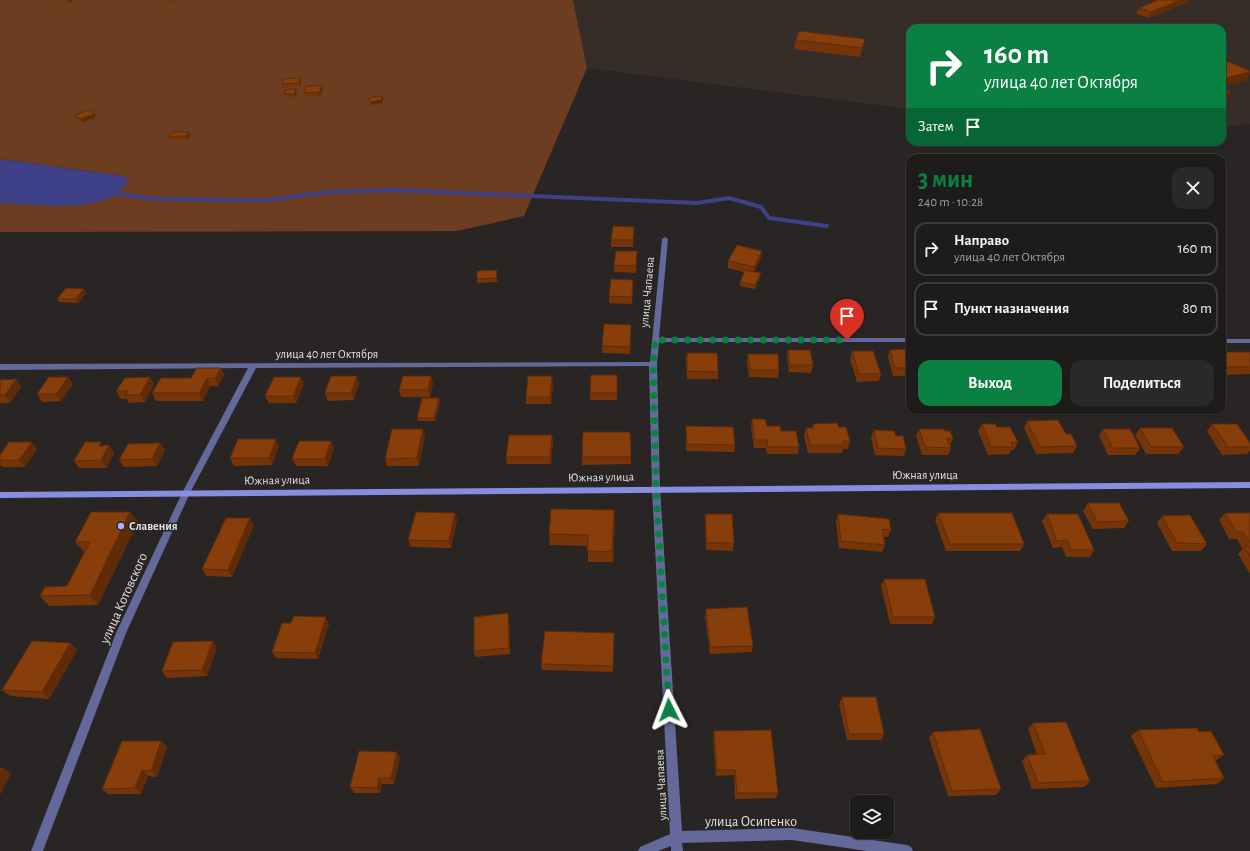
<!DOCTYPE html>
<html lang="ru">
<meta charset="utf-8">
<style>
body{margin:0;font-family:"Alegreya Sans",sans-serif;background:#2b2928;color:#f1f3f6;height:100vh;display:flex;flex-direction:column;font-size:15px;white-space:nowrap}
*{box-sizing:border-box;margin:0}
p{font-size:13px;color:#a1a1a3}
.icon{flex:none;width:22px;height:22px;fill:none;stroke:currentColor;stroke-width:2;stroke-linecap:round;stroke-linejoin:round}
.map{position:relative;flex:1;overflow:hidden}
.side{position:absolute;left:906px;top:154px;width:320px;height:260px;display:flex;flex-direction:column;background:#1e1c1b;border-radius:12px;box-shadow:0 1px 3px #0004,0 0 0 1px #3c3a3a}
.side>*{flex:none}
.top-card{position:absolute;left:906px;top:24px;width:320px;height:122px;border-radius:12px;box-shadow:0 1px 3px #0004,0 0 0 1px #3c3a3a;background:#0b8043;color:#fff;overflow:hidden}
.buttons{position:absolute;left:850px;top:795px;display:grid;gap:8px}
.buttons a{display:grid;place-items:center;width:44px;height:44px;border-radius:8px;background:#1e1c1b;box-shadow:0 1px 3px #0004,0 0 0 1px #3c3a3a;font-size:20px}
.pin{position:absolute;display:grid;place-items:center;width:34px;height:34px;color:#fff;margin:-41px -17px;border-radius:50% 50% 50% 0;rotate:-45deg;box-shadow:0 0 4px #0007}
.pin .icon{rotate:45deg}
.me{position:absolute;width:44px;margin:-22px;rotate:357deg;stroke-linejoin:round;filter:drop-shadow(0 0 3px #0008)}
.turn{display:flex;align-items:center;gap:14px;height:84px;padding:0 12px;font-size:18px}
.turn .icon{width:52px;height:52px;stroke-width:2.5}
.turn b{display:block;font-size:28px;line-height:34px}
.then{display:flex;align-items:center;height:38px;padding:0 12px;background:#0003;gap:8px;font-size:15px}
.round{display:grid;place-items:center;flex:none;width:42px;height:42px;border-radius:12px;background:#2b2928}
.head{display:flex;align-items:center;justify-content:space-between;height:68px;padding:0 12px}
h1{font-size:24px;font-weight:700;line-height:30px;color:#0b8043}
.button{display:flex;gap:8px;margin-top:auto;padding:8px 12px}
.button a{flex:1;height:46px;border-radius:12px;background:#0b8043;color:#fff;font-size:16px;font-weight:700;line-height:46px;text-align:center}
.button a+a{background:#2b2928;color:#f1f3f6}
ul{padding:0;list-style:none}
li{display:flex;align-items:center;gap:12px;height:54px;margin:0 8px 6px;padding:0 4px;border:2px solid #3c3a3a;border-radius:12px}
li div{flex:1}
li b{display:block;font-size:15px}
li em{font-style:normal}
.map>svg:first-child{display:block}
.built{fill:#362d28}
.green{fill:#6d3d22}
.water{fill:#3f4188}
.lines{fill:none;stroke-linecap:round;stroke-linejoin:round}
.stream{stroke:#3f4188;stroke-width:4}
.street{fill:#64699b;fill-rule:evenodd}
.secondary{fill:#888edf;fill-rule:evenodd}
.wall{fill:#753509}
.shaded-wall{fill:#5f2b08}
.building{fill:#883e0b;stroke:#5f2b08}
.route{stroke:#0b8043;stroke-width:7;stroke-dasharray:0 12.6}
.poi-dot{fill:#a9b0fc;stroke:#282524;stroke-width:1.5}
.labels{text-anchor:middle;stroke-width:3;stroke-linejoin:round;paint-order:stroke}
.street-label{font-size:12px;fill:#e2e0df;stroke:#282524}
.poi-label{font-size:12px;font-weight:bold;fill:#e2e0df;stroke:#282524;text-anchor:start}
.near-street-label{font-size:14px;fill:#e2e0df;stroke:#282524}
</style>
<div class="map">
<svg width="1250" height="851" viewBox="0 0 1250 851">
<rect width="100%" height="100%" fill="#282524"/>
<path class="built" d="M573,0H1250V124L1222,127V28H910V109L587,68Z"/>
<path class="green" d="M0,0H573L587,68L524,216L457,231L0,232V203H17L128,179L123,176L0,159Z"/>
<path class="water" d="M0,159L123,176L128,179C125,184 122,191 117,194C85,213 36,204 0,203Z"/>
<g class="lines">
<path class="stream" d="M112,193L156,199L267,200L328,192L393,190L697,203L729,198L761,207L769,218L827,226"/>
<path class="street" d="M665,237L668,239L659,338H910V342H659L657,364L660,489L682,831L792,828L907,845L911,847L913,851H867L792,840L682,843L683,851H671V846L658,851H638L640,847L670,834L652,489L649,366L256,368L190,493L126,633L43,851H31L116,633L182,493L248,368L0,370V364L650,362L662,239Z
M1222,339H1250V343H1222Z"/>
<path class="secondary" d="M1250,482V488L0,498V492Z"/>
</g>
<path class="wall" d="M60,0H73L69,3L61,2Z
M163,0H176L173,2L163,1Z
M1191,1L1149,18L1136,14L1139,8Z
M796,40L863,48L860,57L794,49Z
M301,81L300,86L282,87V84Z
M322,86L323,89L320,96H305L304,93Z
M297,93L295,97L285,98L284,94Z
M95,114L96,117L82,122L77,118L75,115Z
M189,132L191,135L188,140H170L169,137Z
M634,227L633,247H611V240Z
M637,251L636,273L614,272V265Z
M761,258L754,272L760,277L755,289L740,286V282L744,272L728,268V261Z
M497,270V282L477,283V279Z
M633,280L632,304L609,303V296Z
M84,289L86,293L78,303L59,302L57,299Z
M631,332L630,354L602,353V346Z
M910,349V376H893L888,357L890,350Z
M788,350L813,365L811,373L789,372L787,357Z
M852,351L881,374L879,381L857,382L850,359Z
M1222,352L1250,353V374L1222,375Z
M687,353L718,372V379H687L686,360Z
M748,354L779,370L778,378L749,377L747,361Z
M221,368L224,375L218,386H210L203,401H156L152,393L191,378Z
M617,375V400H590V393Z
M431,376L433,383L430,397H401L399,390Z
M68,377L73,384L61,401L42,402L37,394Z
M150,377L154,384L145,402L129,403L127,399H121L116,391Z
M301,377L304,384L296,403H269L265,396Z
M0,380L21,387L10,403H0Z
M359,383L354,400L328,401L325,393Z
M553,384L551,404H526V397Z
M439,398L440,402L435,421H418L417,418Z
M752,419L767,426L781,431L799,447L798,454H767L766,448H754L751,427Z
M1027,421L1066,434L1077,446L1073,453L1036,454L1024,428Z
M813,424L839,427L850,441L848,449H843L842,453H808L804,436L806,428H812Z
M982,424L997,427L1018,442L1014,450H1012L1009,454L988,455L978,431Z
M1212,424L1250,443V451L1247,454L1222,455L1207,431Z
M686,426L735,445L734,452L686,451Z
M1140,428L1184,447L1178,454H1146L1135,435Z
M423,429L425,436L419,466H387L385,459Z
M919,429L945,431L953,438L950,446L951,448L948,455H922L916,436Z
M1103,429L1140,448L1135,455H1108L1099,436Z
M874,430L896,436L906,449L904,456L875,455L871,438Z
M630,432L631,464L582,465V457Z
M552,435L553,442L551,464H507L506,457Z
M160,443L165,450L157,466L124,467L119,460Z
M109,445L114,453L106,468H79L74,461L103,446Z
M279,446L272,465L234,466L230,458Z
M334,448L328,466H296L292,459Z
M37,449L25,467H2L0,464V455Z
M1088,503L1129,521L1124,528L1093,529L1083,511Z
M130,512L138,522L98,605L49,606L40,596L67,586L84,552L75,542Z
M455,513L457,520L451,548L411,547L408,540Z
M938,513L1024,544L1020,551H946L935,520Z
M1225,513H1250V574L1238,554L1243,548H1242L1237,539H1229L1219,520Z
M705,514L734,543L733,551L706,550L705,521Z
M838,514L891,530L888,537H884L885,545L882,552L839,548L836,521Z
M1047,514L1094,550L1090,557H1066L1062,547L1053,548L1042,521Z
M1162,516L1207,544L1201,551H1172L1157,523Z
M615,521L613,562H588V546L550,545L549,534Z
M254,525L232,577L206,576L202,569Z
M884,579L935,617L932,624H890L881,586Z
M706,609L753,646L752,652L710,654L705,616Z
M508,613L509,620L510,654L475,657L474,651Z
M291,623L329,624L318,659L276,658L272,652Z
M614,640L613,672L542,670L541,664Z
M70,643L77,650L49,699L10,696L2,690Z
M217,648L207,676L167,678L162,671Z
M842,697L884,734L881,740H847L839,704Z
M1033,723L1090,781L1084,787L1032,789L1022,761L1027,755H1037L1028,729Z
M1138,730L1199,732L1224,755L1215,761L1224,778L1217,784L1156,788L1131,736Z
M714,731L778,793L776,798L735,799L734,775L716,776L713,737Z
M933,732L1001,789L996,795L948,796L929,738Z
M161,741L167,747L157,777L148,776L141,794H108L102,789Z
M400,758L394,784H382L380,793H354L350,787Z"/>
<path class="shaded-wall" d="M68,0H73L69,3Z
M1181,0H1191L1149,18L1151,12Z
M865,39L863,48L860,57L862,48Z
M1250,72V74L1246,81L1222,87V79Z
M300,78L301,81L300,86L299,83Z
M322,86L323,89L320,96L319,92Z
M296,89L297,93L295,97L294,94Z
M1231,92L1226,102L1222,103V95Z
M382,96L383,99L382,103L371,105L370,102Z
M95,114L96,117L82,122L80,119Z
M189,132L191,135L188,140L186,136Z
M762,251L761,258L753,274L754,267Z
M761,273L760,277L755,289V285Z
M633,280V287L632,304V297Z
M84,289L86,293L78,303L75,299Z
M631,325V332L630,354V347Z
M221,368L224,375L218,386L215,378Z
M357,376L359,383L354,400L351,393Z
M431,376L433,383L430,397L428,390Z
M552,376L553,384L551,404L550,397Z
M68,377L73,384L61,401L56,394Z
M150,377L154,384L145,402L140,395Z
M301,377L304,384L296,403L293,396Z
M207,378L210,386L203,401L199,393Z
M16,379L21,387L10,403L5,395Z
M439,398L440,402L435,421L434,418Z
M423,429L425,436L419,466L417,458Z
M552,435L553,442L551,464L550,457Z
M276,439L279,446L272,465L269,458Z
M331,441L334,448L328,466L325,459Z
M32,442L37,449L25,467L19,460Z
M160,443L165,450L157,466L152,459Z
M109,445L114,453L106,468L101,460Z
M614,510L615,521L613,562L612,552Z
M130,512L138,522L98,605L90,595Z
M455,513L457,520L451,548L449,541Z
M250,518L254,525L232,577L228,570Z
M508,613L509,620L510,654L509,648Z
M326,617L329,624L318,659L315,653Z
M213,641L217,648L207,676L202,670Z
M70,643L77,650L49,699L42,692Z
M161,741L167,747L157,777L151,771Z
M397,752L400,758L394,784L391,778Z
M3,768L11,774L0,795V774Z
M142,770L148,776L141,794L135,788Z
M379,778L382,784L380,793L377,788Z"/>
<path class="building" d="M1158,0H1181L1151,12L1139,8Z
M799,31L865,39L862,48L796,40Z
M1222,59L1250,71V72L1222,79Z
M300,78L299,83L282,84L283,79Z
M307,86H322L319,92L304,93Z
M1222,88L1231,92L1222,95Z
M296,89L294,94H284L286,90Z
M382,96V100L370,102L369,98Z
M89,110L95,114L80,119L75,115Z
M172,132H189L186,136L169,137Z
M613,226L634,227L633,240H611Z
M737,245L762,251L754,267L728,261Z
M616,251H637L636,266L614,265Z
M497,270L496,278L477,279V271Z
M745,270L761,273L755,285L740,282Z
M611,279L633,280L632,297L609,296Z
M66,288L84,289L75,299H57Z
M604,324L631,325L630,347L602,346Z
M910,349V368H895L890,350Z
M788,350H810L813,365H790Z
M852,351H873L881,374H859Z
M1222,352H1250V367H1222Z
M687,353H717L718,372L687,371Z
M748,354H778L779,370H750Z
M197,368H221L215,378H207L199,393H152L161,378H191Z
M591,375H617V393H590Z
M331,376H357L351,393H325Z
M403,376H431L428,390H399Z
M528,376H552L550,397H526Z
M49,377H68L56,394H37Z
M150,377L140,395H125L128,391H116L125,378Z
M274,377H301L293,396H265Z
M16,379L5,395H0V380Z
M422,398H439L434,418H417Z
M752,419H765L767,426H780L781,431H796L799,447H768L767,440H755Z
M1058,420L1066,434H1071L1077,446L1040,447L1027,421Z
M837,423L839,427H846L850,441H843L844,445H810L806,428H814L813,424Z
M982,424H995L997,427H1010L1018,442H1011L1013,447H991Z
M1212,424H1237L1250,443V447H1228Z
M686,426L733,427L735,445L687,444Z
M1140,428H1172L1184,447H1151Z
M392,429H423L417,458L385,459Z
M919,429H944L945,431H950L953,438L947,439L951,448L925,447Z
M1103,429H1130L1140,448H1113Z
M874,430L894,431L896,436H903L906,449L878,448Z
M583,432H630L631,457H582Z
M509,435H552L550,457H506Z
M238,439H276L269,458H230Z
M299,441H331L325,459H292Z
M9,442H32L19,460H0V455Z
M85,442H101L99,446L109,445L101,460L74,461Z
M160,443L152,459L119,460L128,444Z
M1088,503H1119L1129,521L1097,522Z
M551,509L614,510L612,552L587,551L588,535L549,534Z
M91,512H130L90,595L40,596L45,587L67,586L90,542H75Z
M416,512L455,513L449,541L408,540Z
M938,513H1012L1024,544H950Z
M1225,513H1250V541H1249L1243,532H1236Z
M705,514H732L734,543H707Z
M838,514L889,519L891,530L882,529L885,545L841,541Z
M1047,514H1078L1094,550H1071L1067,540L1057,541Z
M1190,515L1207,544L1177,543L1162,516Z
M226,518H250L228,570L202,569Z
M1244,547H1250V556Z
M884,579H925L935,617H893Z
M747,607L753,646L710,647L706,609Z
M508,613L509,648L474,651V617Z
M294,616L326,617L315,653L272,652L282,623H291Z
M545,631L614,633L613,666L541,664Z
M32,641L70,643L42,692L2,690Z
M213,641L202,670L162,671L173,642Z
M842,697H876L884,734H849Z
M1066,722L1090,781L1038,783L1027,755L1045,754L1033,723Z
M1197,728L1199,732L1211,731L1224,755L1213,756L1224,778L1163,782L1138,730Z
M980,729L1001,789L952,791L933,732Z
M771,730L778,793H737L735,770H717L714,731Z
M122,741H161L151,771L142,770L135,788L102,789Z
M359,751L397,752L391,778H379L377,788L350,787Z
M0,768H3L0,774Z"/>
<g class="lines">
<path class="route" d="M669,710L656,489L653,364L655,340H847"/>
</g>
<circle class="poi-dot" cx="121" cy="526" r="4"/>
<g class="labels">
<g class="street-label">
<text transform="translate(647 292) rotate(-85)" y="4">улица Чапаева</text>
<text x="327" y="358">улица 40 лет Октября</text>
<text x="925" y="479">Южная улица</text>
<text transform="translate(601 477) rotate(-1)" y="4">Южная улица</text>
<text transform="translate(277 480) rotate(-1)" y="4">Южная улица</text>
<text transform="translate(661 785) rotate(-93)" y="4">улица Чапаева</text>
</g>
<g class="poi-label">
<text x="129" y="530">Славения</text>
</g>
<g class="near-street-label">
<text transform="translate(123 598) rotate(-66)" y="5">улица Котовского</text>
<text x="751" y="826">улица Осипенко</text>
</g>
</g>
</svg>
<div class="buttons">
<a><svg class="icon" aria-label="layers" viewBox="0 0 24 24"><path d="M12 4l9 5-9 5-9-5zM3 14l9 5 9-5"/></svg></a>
</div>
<div class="pin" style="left:847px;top:340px;background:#d93025"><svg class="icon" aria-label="arrive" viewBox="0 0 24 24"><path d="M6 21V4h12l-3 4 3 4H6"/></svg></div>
<svg class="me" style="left:669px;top:710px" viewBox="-20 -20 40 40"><path d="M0-17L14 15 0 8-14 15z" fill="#0b8043" stroke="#fff" stroke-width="4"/></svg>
<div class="top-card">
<div class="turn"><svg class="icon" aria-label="right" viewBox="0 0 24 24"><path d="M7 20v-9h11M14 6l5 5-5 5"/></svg><div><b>160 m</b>улица 40 лет Октября</div></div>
<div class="then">Затем<svg class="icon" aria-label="arrive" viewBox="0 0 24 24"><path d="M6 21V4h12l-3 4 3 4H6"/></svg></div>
</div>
<section class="side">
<div class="head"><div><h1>3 мин</h1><p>240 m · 10:28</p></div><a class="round"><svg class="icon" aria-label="close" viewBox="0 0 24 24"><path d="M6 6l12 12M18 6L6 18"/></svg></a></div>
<ul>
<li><svg class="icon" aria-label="right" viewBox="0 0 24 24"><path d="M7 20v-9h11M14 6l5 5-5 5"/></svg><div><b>Направо</b><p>улица 40 лет Октября</p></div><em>160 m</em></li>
<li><svg class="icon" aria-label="arrive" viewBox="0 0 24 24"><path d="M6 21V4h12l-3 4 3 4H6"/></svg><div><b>Пункт назначения</b></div><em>80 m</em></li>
</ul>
<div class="button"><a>Выход</a><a>Поделиться</a></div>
</section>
</div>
